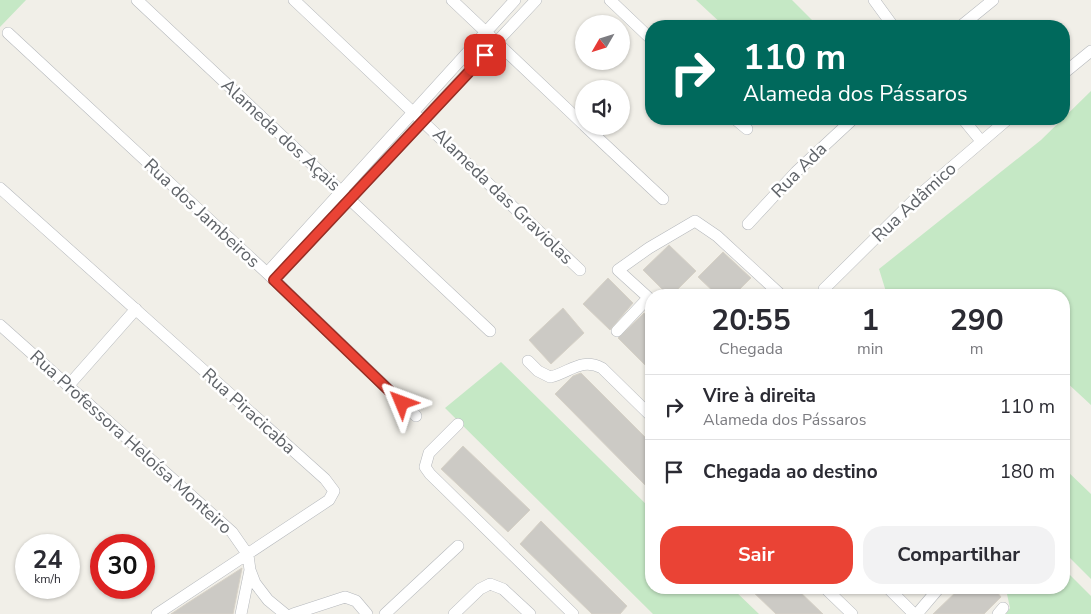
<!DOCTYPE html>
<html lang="pt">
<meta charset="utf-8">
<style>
body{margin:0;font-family:"Nunito Sans",sans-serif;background:#f2f2f3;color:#2b2b33;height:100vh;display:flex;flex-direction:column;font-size:19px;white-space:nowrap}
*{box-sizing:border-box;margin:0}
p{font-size:16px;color:#7c7c81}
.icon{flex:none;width:28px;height:28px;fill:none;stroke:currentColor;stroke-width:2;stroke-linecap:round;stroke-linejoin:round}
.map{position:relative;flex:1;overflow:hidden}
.side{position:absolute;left:645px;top:289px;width:425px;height:305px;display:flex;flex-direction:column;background:#fff;border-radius:20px;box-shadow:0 1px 4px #0004}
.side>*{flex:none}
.top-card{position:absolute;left:645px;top:20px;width:425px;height:105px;border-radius:20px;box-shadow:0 1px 4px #0004;background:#00695c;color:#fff;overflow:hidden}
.needle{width:32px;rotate:231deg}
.fabs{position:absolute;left:575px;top:15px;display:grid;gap:10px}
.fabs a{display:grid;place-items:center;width:55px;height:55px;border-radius:50%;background:#fff;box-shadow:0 1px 4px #0004;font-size:25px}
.speed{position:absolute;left:15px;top:534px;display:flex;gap:10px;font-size:25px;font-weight:700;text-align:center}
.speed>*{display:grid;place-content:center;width:65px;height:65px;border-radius:50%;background:#fff;box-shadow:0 1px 4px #0004;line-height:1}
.speed small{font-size:12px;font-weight:400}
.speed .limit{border:8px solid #d22;background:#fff;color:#111}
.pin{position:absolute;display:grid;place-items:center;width:42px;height:42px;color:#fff;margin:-21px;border-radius:10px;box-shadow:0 2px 8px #0006}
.me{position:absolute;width:55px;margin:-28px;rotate:314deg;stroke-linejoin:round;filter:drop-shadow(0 0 4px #0008)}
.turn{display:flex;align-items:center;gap:18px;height:105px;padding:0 15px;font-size:22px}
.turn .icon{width:65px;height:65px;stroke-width:2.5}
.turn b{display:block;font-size:35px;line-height:42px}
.eta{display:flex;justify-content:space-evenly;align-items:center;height:85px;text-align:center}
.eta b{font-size:30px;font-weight:700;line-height:35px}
.cta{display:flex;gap:10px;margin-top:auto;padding:10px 15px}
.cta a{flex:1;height:58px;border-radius:20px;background:#ea4335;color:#fff;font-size:20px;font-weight:700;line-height:58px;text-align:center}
.cta a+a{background:#f2f2f3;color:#2b2b33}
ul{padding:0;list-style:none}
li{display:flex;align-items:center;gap:15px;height:65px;padding:0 15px;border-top:1px solid #e1e1e2}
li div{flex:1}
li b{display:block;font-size:19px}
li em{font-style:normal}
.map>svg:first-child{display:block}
.green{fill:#c5e8c5}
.building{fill:#cccac5;stroke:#d6d1c6}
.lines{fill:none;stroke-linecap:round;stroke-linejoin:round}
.street-casing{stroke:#b5b8bc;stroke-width:12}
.street{stroke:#fff;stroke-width:11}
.route-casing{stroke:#982c22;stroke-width:12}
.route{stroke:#ea4335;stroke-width:9}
.labels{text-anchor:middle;stroke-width:5;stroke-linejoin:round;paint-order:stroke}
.street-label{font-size:18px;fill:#5f6368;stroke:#fff}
</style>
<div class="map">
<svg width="1091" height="614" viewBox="0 0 1091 614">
<rect width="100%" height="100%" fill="#f1efe8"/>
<path class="green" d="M0,0H26L0,27Z
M696,0H792L818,26H724Z
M1091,91V405L1064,380V295H887L879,269L1041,140Z
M501,362L651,509V588H732L759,614H653L445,408Z
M1064,468L1091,494V579L1064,552Z
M1064,569L1091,596V614H1006L1010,608L1007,594L1002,588H1064Z"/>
<path class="building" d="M669,245L696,271L672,295H668L643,270Z
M723,252L751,278L734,295H717L698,277Z
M608,278L633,303L610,330L583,304Z
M563,308L584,333L551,364L529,340Z
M644,313L651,320V362L647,367L618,338Z
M581,373L651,443V491L555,394L573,376Z
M463,446L530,510L508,532L441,469Z
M541,521L627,606L620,614H592L520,544Z
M242,568L233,614H171L186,604Z
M749,588H796L823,614H776Z
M960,588H1001L997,592L1001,597L984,614H933Z"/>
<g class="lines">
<defs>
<path id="street" d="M137,0L490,331
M294,0L580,270
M452,0L584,125
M610,0L651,39
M874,0L893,26
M961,26L993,0
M8,33L267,273L416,416
M1064,73L1091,51
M735,119L747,129
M963,119L981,141
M585,126L663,199
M0,188L325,479L334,491L329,500L157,614
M748,224L796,172L853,119
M267,273L515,0
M274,280L536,0
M824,289L917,197L1008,119
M651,300L618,270L649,248L695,221L717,236L781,295
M0,325L232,532L248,555L250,570L255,583L268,600L285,614
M617,331L648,298
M528,361L538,371L550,377C569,373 581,357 602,368L651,416
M68,386L136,309
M458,424L429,453L425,467L430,474L573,614
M825,588L852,614
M888,588L914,614
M241,614L250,570
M293,614L345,597L356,601L367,614
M385,614L458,546
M454,614L480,589L490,584L503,589L530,614
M917,614L939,588
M998,614L1003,608"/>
</defs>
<use href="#street" class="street-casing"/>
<use href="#street" class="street"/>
</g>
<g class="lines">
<defs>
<path id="route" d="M402,403L274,280L485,55"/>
</defs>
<use href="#route" class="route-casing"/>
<use href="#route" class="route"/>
</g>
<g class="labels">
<g class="street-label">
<text transform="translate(281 135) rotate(43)" y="6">Alameda dos Açais</text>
<text transform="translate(799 170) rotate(-45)" y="6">Rua Ada</text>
<text transform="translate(503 196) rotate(44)" y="6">Alameda das Graviolas</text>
<text transform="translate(914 202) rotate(-43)" y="6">Rua Adâmico</text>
<text transform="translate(202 213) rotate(43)" y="6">Rua dos Jambeiros</text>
<text transform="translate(249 411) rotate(42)" y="6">Rua Piracicaba</text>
<text transform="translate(131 442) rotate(42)" y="6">Rua Professora Heloísa Monteiro</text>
</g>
</g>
</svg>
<div class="fabs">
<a><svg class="needle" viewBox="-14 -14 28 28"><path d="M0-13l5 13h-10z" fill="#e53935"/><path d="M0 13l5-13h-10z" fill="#7c7c81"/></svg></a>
<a><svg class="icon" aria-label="sound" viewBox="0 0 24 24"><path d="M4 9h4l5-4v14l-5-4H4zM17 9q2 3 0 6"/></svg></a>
</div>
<div class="speed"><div>24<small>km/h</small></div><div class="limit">30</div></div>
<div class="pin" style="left:485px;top:55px;background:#d93025"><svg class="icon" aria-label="arrive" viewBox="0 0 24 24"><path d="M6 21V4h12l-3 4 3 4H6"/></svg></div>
<svg class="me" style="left:402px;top:403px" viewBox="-20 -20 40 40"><path d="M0-17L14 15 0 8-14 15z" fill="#ea4335" stroke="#fff" stroke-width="4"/></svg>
<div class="top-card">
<div class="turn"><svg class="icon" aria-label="right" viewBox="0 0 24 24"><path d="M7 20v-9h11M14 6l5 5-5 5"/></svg><div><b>110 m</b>Alameda dos Pássaros</div></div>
</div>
<section class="side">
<div class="eta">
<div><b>20:55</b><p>Chegada</p></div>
<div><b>1</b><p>min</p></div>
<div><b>290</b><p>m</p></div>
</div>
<ul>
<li><svg class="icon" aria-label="right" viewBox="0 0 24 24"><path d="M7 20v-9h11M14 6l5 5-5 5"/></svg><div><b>Vire à direita</b><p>Alameda dos Pássaros</p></div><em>110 m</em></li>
<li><svg class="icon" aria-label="arrive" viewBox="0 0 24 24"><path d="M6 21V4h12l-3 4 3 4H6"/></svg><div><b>Chegada ao destino</b></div><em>180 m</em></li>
</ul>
<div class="cta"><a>Sair</a><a>Compartilhar</a></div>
</section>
</div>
